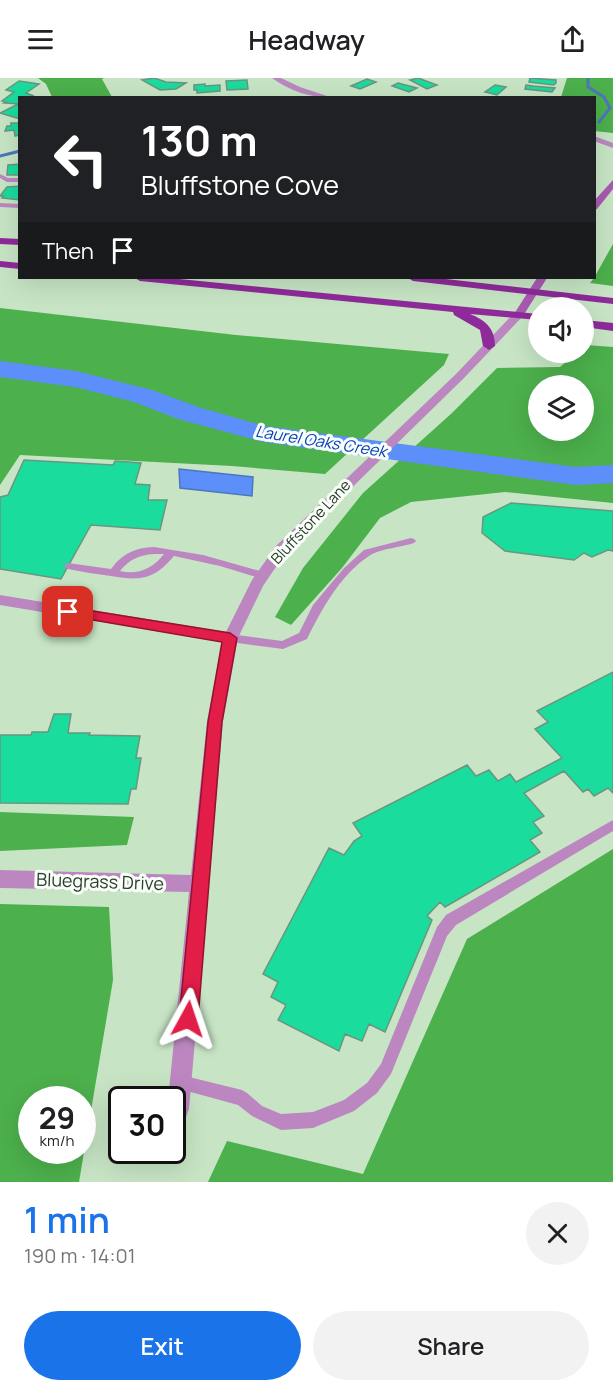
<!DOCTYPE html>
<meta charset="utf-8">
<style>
body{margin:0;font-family:Manrope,sans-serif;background:#f2f2f2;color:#202124;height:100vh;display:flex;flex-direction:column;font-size:22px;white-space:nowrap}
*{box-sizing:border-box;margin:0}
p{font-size:20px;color:#757577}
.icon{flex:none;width:33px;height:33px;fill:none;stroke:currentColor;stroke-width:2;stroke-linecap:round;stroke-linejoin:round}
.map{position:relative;height:1104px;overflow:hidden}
.side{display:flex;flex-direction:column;background:#fff;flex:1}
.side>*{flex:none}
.top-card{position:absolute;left:18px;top:18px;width:578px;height:183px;border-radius:0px;box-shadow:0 6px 24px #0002;background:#202124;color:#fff;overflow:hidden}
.buttons{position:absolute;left:528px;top:219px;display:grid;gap:12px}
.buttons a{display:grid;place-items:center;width:66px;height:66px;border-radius:50%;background:#fff;box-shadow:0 6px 24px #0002;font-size:30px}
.speed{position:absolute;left:18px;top:1008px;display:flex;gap:12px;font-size:30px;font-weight:700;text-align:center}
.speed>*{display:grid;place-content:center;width:78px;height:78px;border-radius:50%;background:#fff;box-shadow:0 6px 24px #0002;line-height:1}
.speed small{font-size:15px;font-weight:400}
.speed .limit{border:3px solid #111;border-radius:9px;background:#fff;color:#111}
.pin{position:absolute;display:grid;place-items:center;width:51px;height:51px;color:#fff;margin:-26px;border-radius:12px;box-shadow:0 3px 9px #0006}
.me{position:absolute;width:66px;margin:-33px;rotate:5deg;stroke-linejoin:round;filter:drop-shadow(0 0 4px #0008)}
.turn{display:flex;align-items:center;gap:21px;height:126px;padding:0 24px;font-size:27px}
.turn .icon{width:78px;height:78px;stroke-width:2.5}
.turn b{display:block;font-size:42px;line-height:51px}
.then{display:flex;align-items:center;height:57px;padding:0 24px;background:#0003;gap:12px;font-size:22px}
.round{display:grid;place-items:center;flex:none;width:63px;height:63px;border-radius:32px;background:#f2f2f2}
.head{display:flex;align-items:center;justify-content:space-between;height:102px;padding:0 24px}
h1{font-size:36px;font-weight:600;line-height:45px;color:#1a73e8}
.primary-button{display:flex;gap:12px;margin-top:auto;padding:12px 24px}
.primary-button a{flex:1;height:69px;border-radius:36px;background:#1a73e8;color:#fff;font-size:24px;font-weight:600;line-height:69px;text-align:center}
.primary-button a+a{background:#f2f2f2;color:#202124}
header{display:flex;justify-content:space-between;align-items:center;height:78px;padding:0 24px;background:#fff;font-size:27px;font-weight:600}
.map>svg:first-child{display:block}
.forest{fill:#4cb04c;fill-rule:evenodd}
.water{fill:#5c8ff9;stroke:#4e76bc;stroke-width:1.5}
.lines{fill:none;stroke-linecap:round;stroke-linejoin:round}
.stream{stroke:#4e76bc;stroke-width:3}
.river{fill:#5c8ff9;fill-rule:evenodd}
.building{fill:#19dc9d;stroke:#6b9580;stroke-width:1.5}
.service{fill:#bc87c1;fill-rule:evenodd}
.minor{fill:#bc87c1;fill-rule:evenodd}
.secondary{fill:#a95ab2;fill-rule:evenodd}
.trunk{fill:#8e2a9a;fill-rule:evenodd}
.route{fill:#e11d48;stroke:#92132f;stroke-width:1.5}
.labels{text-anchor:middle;stroke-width:6;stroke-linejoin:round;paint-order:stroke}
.street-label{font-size:15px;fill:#2e3a2d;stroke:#f8fff8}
.water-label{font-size:16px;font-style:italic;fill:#0d40b9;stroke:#f8fff8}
.near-street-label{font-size:18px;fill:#2e3a2d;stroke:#f8fff8}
</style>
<header><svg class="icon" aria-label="menu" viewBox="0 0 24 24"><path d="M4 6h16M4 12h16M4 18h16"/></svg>Headway<svg class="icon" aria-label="share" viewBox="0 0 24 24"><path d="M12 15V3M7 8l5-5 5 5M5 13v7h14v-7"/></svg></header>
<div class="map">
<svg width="613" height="1104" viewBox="0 0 613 1104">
<rect width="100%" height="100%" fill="#c7e5c5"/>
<path class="forest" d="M38,0H104L102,1L112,19H52L46,6Z
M567,0H613V55L594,53V20L561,19Z
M613,166V208L590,205L594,200Z
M0,230L236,257L449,276L444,287L325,396L232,388L20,377L0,407Z
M586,267L613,269V425L505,414L411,424L380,440L342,490L291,547L275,539L303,490L363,415L452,335L497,290L560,289L577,275L584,274ZM538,308H584V352H538Z
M0,734L134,739L127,767L0,773Z
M613,771V1104H208L227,1063L363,1096L467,861Z
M0,826L109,829L113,902L79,1104H0ZM32,1022H82V1072H32Z"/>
<path class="water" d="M179,391L253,399L252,418L180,410Z"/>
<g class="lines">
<path class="stream" d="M588,0V9L604,19L610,30L599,44
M0,78L20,73"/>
<path class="river" d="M0,283L76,293L152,312L198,329L265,348L576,389L613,387V405L576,407L263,364L178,341L134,324L75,309L0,299Z"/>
</g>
<path class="building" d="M154,0L166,4L186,5L176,11L160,12L142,2Z
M418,0L437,7L427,11L410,2Z
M530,0L556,2V5L554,7L529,4Z
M367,1L376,4L360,11L351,8Z
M247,2L248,11L227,12L226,3Z
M19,3L39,6L26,15L34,18L20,20V26L4,25L6,24L2,23L14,14L6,12Z
M398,5L417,10L409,14L392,8Z
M205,6V8L220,7V13L197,15V12H194V7Z
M495,7L506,9L497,17L485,14Z
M526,7L533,8L555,10L552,14L525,11Z
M16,27L20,28V41L0,35Z
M11,45H20V57L15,58L14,52L5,53L7,48H11Z
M20,86V97H7L8,87Z
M20,108V122L2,120L4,118H0L7,109Z
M24,382L113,387L115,383L141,385L135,406L150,407L148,422H167L160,452L91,447L61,501L0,491V419L8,417Z
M511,425L613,433V473L608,472L592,479L584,475L574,482L505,473L482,455L483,439Z
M613,594V715L608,710L594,718L588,711L583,714L564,693L524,715L544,738L533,744L542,755L530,762L540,774L445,829L440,824L427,838L432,842L385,954L369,946L362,963L345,956L339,973L278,942L286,927L271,919L278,904L263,896L329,770L344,777L354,763L362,758L353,745L467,687L476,698L489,692L498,703L510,696L516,704L562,680L535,651L548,644L537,633Z
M54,636H71L68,655H90L89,657L140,658L136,680H141L136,711H131L128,726L0,725V657H31L32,654H48Z"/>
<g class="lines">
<path class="service" d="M0,96L8,100H20V104H7L0,100Z
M0,125L20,126V130L0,129Z
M411,460L414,461L416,463L414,465C402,469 379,471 369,478C340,497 322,531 307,561L283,571L230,564L226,563L225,560L226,557L230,556L282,563L299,555L313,527L344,490L364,472Z
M154,469L203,477L267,495L268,497L263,501L220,488L174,478C154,502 140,503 111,498C97,496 82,494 68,491L63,488L68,485L111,491C123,475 135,470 154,469ZM154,476H164C152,491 139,497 120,493C130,481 139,477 154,476Z
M613,742V753L456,847L447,858L391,996L377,1015L354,1033L313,1050L281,1052L252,1038L238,1027L176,1010L173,1005L176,1000L181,997L242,1012L247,1015L262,1028L281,1036L313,1034L344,1022L367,1005L381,986L437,849L446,837Z"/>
<path class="minor" d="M272,0H281L300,9L333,20C312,20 289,13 272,0Z
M594,58L613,65V70L594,63Z
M519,233L524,236L523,238L464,300L286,474L263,508L238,560L223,643L189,1031L186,1039L178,1042L172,1040V1022H168L189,814L0,810V792L191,797L207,643L222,564L0,527V517L226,554L252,502L276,468L456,296L515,234Z"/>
<path class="secondary" d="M613,102V111L597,131L594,132V123Z
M537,200H547L523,238H515L514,236Z"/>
<path class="trunk" d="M0,160L20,161V167L0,166Z
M0,183L20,185V191L0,189Z
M135,200H169L538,236V242L470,236C485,242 495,250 495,268L489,272L483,268L480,252L454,237L453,234L140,203Z
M408,200H437L613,220V226L413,203Z
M584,242L613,245V253L584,249Z"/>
</g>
<path class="route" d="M68,529L230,555L237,560L222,644L198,941L195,947L188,950L182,947L179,941L208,644L222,564L64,537L62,534Z"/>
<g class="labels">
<g class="street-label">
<text transform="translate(311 444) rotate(-47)" y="5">Bluffstone Lane</text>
</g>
<g class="water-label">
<text transform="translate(321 363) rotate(9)" y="6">Laurel Oaks Creek</text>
</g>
<g class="near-street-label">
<text transform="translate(100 804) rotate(2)" y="6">Bluegrass Drive</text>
</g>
</g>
</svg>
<div class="buttons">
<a><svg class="icon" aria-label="sound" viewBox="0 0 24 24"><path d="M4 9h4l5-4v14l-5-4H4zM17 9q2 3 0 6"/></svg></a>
<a><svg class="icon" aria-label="layers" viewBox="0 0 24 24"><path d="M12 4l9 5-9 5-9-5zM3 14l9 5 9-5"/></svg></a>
</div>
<div class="speed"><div>29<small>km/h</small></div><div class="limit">30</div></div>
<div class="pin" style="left:68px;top:534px;background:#d93025"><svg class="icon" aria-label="arrive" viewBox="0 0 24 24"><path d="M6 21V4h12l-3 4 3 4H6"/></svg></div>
<svg class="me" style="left:188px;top:941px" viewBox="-20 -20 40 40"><path d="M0-17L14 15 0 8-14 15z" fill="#e11d48" stroke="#fff" stroke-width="4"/></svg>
<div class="top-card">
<div class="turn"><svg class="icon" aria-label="left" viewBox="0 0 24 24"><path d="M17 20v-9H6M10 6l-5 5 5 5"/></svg><div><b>130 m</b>Bluffstone Cove</div></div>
<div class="then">Then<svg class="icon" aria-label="arrive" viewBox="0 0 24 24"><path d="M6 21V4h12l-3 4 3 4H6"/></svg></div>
</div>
</div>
<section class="side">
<div class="head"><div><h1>1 min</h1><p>190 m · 14:01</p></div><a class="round"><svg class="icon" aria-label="close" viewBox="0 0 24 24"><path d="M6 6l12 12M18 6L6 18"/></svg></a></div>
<div class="primary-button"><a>Exit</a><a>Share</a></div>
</section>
